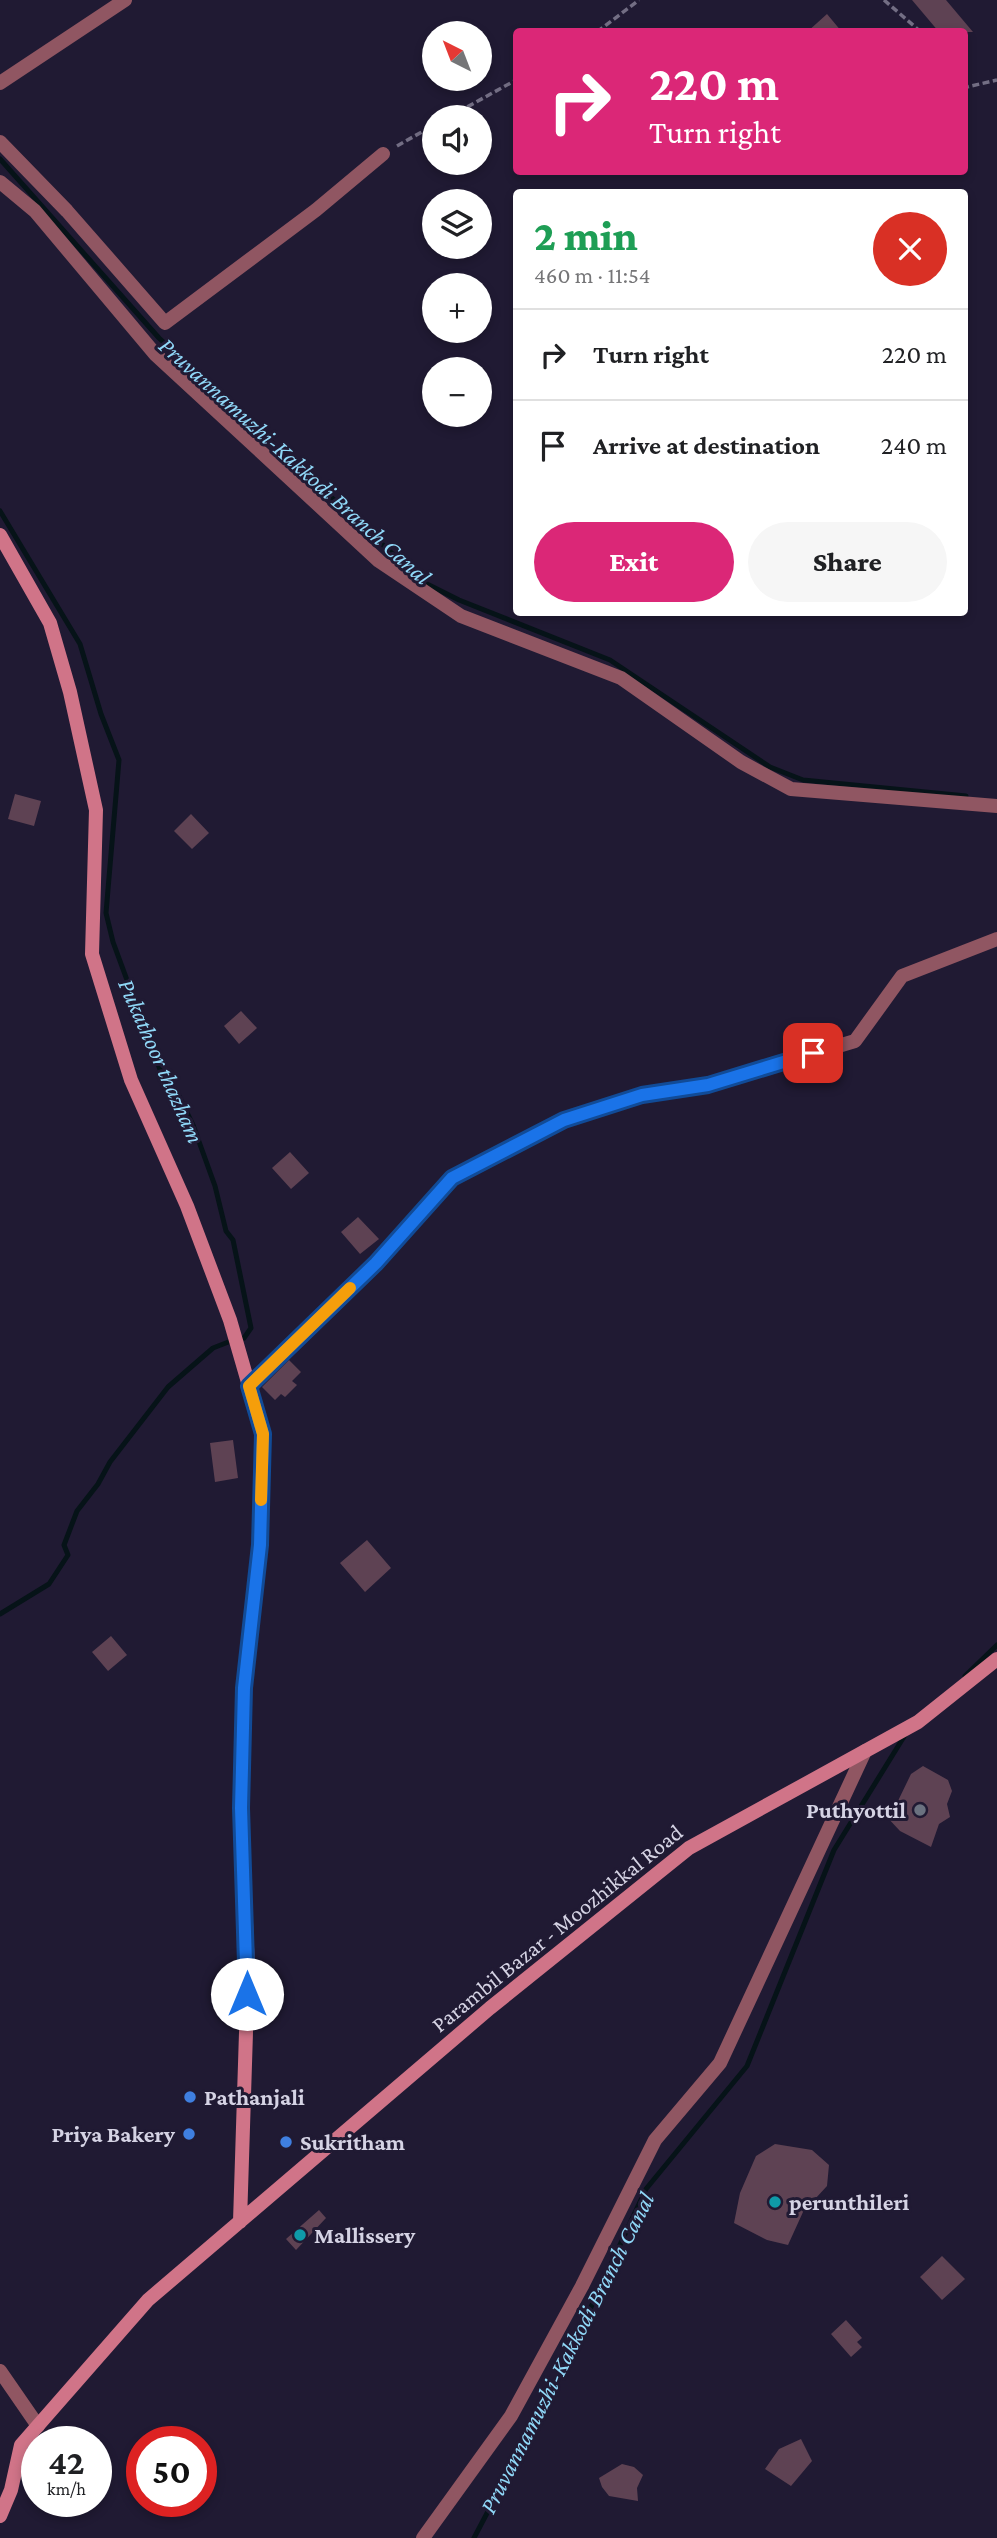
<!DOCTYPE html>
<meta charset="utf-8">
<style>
body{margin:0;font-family:"Crimson Pro",serif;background:#f6f6f6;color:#202124;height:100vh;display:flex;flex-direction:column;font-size:26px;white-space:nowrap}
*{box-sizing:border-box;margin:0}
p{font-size:23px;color:#757577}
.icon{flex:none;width:38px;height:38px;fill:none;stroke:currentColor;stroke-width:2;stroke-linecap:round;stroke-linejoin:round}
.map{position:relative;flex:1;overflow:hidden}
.drawer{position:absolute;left:513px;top:189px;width:455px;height:427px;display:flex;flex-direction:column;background:#fff;border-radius:7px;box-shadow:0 4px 10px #0003}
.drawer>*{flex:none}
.guide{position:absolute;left:513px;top:28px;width:455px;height:147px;border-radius:7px;box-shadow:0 4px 10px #0003;background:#db2777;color:#fff;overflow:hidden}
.needle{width:46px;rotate:318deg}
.controls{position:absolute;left:422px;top:21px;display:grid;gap:14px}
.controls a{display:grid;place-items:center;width:70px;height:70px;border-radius:50%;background:#fff;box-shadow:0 4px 10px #0003;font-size:35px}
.speed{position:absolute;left:21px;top:2426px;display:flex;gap:14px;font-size:35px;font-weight:700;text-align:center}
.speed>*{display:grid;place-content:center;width:91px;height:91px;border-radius:50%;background:#fff;box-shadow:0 4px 10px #0003;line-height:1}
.speed small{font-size:18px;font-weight:400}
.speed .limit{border:10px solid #d22;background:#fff;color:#111}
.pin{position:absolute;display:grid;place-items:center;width:60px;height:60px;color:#fff;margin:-30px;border-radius:14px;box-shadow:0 4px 10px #0006}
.me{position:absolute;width:77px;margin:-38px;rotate:0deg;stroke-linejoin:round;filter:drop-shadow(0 0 5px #0008)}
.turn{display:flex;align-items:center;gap:24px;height:147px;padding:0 21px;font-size:32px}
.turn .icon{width:91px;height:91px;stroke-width:2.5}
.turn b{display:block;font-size:49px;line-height:60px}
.round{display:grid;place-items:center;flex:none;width:74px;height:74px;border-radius:37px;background:#f6f6f6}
.headline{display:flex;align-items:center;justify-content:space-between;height:119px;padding:0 21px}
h1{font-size:42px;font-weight:800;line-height:52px;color:#1e9e55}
.cta{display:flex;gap:14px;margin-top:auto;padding:14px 21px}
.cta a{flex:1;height:80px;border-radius:42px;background:#db2777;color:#fff;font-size:28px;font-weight:800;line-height:80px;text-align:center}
.cta a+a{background:#f6f6f6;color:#202124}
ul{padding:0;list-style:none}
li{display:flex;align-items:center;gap:21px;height:91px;padding:0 21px;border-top:2px solid #e0e0e0}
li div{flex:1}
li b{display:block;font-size:26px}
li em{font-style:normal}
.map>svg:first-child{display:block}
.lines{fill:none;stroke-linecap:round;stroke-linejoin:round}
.stream{stroke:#061318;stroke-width:5}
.building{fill:#5e4253}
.path{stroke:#736e84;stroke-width:3.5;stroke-dasharray:7 3.5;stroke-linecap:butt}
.minor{stroke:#905662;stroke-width:14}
.secondary{stroke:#d07488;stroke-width:14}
.route-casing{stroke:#114b97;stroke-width:18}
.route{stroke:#1a73e8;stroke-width:12}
.slow{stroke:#f59e0b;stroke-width:12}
.worship-dot{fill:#6b7280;stroke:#201a33;stroke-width:2.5}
.shop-dot{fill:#3f7fe0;stroke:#201a33;stroke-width:2.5}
.culture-dot{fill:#0f9aa8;stroke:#201a33;stroke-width:2.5}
.labels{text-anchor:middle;stroke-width:6;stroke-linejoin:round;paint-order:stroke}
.poi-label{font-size:23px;font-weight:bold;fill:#d5d3e4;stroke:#201a33;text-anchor:start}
.street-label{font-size:23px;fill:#d5d3e4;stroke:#201a33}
.water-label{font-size:24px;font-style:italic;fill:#90d8f8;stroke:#201a33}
</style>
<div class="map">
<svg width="997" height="2538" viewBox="0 0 997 2538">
<rect width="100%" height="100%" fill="#201a33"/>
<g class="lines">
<path class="stream" d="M0,159L159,338L423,582L459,600L610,660L770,767L803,780L966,796
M0,511L80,644L101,714L119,760L106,913L113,942L162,1075L179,1096L193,1125L215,1186L226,1231L233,1240L251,1328L244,1338
M0,1614L49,1584L68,1555L64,1545L77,1511L98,1484L110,1462L168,1387L213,1348L231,1341
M965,1676L997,1645
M474,2538L557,2380L646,2189L747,2066L834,1850L905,1735"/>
</g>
<path class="building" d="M912,0H946L973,32H939Z
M827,14L842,32H807Z
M15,794L41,801L34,826L8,819Z
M191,814L209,833L192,849L174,831Z
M241,1011L257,1028L239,1044L224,1026Z
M290,1152L309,1173L291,1189L272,1168Z
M358,1217L379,1239L360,1254L341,1232Z
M289,1360L301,1372L292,1381L297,1385L285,1397L281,1394L275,1400L262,1387Z
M233,1440L238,1478L215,1482L210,1443Z
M367,1540L391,1568L365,1592L340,1563Z
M111,1636L127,1655L108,1671L92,1652Z
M923,1766L948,1780L952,1791L947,1804L950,1817L939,1824L931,1847L900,1831L886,1816L897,1803L911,1774Z
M775,2144L812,2150L829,2165L827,2186L803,2212L788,2245L767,2240L734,2223L740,2193L756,2156Z
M319,2210L326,2218L296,2250L286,2239Z
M942,2256L965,2279L942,2300L920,2277Z
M846,2320L862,2338L857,2342L862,2347L851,2357L831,2334Z
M801,2439L812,2461L791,2486L765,2469L779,2449Z
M622,2464L634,2467L643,2475L637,2488L638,2501L609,2496L602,2487L599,2478Z"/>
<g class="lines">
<path class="path" d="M884,0L921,32
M597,32L639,0
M964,83L967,87L997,80
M449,117L516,80
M397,146L434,125"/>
<path class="minor" d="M0,83L125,0
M0,142L67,211L165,323L316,210L383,154
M0,182L35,211L155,354L379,561L461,616L621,678L741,762L791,789L997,806
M249,1386L376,1263L452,1178L564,1120L642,1095L708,1085L855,1041L902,976L997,939
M0,2371L38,2426
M423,2538L511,2416L582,2286L655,2140L720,2063L865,1751"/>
<path class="secondary" d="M0,535L50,623L70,692L96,810L92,954L131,1080L187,1206L230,1320L263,1434L260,1545L244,1688L241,1808L248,1969L240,2222
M0,2516L11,2490L21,2445L148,2300L490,2008L689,1848L918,1722L997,1659"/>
</g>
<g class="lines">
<defs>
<path id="route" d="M247,1994L241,1808L244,1688L260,1545L263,1434L249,1386L376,1263L452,1178L564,1120L642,1095L708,1085L813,1053"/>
</defs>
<use href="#route" class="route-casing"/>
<use href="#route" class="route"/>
<path class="slow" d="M261,1500L263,1434L249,1386L350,1288"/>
</g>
<circle class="worship-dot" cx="920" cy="1810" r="7"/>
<g class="shop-dot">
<circle cx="190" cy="2097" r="7"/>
<circle cx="189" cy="2134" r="7"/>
<circle cx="286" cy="2142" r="7"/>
</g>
<g class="culture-dot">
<circle cx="775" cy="2202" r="7"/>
<circle cx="300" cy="2235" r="7"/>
</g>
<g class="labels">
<g class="poi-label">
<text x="906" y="1818" text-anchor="end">Puthyottil</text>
<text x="204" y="2105">Pathanjali</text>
<text x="175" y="2142" text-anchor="end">Priya Bakery</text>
<text x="300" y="2150">Sukritham</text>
<text x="789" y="2210">perunthileri</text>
<text x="314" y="2243">Mallissery</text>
</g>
<g class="street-label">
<text transform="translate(557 1928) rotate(-39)" y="8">Parambil Bazar - Moozhikkal Road</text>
</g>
<g class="water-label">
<text transform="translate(295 461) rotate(42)" y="8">Pruvannamuzhi-Kakkodi Branch Canal</text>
<text transform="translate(161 1061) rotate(66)" y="8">Pukathoor thazham</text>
<text transform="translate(567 2353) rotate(-63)" y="8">Pruvannamuzhi-Kakkodi Branch Canal</text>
</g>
</g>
</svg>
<div class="controls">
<a><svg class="needle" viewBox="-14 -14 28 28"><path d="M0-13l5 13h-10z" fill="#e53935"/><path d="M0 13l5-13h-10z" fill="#757577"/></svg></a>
<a><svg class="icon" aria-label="sound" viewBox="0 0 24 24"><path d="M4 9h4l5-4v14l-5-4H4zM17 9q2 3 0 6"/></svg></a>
<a><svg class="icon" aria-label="layers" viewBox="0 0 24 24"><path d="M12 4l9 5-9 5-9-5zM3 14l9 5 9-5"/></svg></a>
<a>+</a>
<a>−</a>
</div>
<div class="speed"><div>42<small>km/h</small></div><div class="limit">50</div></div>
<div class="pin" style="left:813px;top:1053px;background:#d93025"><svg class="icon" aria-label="arrive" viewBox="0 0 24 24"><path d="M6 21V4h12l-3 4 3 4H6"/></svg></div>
<svg class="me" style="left:247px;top:1994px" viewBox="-20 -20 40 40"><circle r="19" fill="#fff"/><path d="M0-13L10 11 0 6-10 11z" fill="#1a73e8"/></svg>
<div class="guide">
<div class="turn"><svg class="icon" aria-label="right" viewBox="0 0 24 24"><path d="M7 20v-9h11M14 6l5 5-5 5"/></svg><div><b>220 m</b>Turn right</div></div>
</div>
<section class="drawer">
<div class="headline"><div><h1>2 min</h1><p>460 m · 11:54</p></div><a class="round" style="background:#d93025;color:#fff"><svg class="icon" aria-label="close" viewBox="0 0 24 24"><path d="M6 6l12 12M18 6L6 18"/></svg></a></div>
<ul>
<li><svg class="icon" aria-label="right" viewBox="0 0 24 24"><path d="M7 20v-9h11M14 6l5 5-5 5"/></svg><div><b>Turn right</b></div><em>220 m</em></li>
<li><svg class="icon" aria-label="arrive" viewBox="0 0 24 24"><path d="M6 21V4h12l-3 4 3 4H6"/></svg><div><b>Arrive at destination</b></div><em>240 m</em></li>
</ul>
<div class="cta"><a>Exit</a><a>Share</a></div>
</section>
</div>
